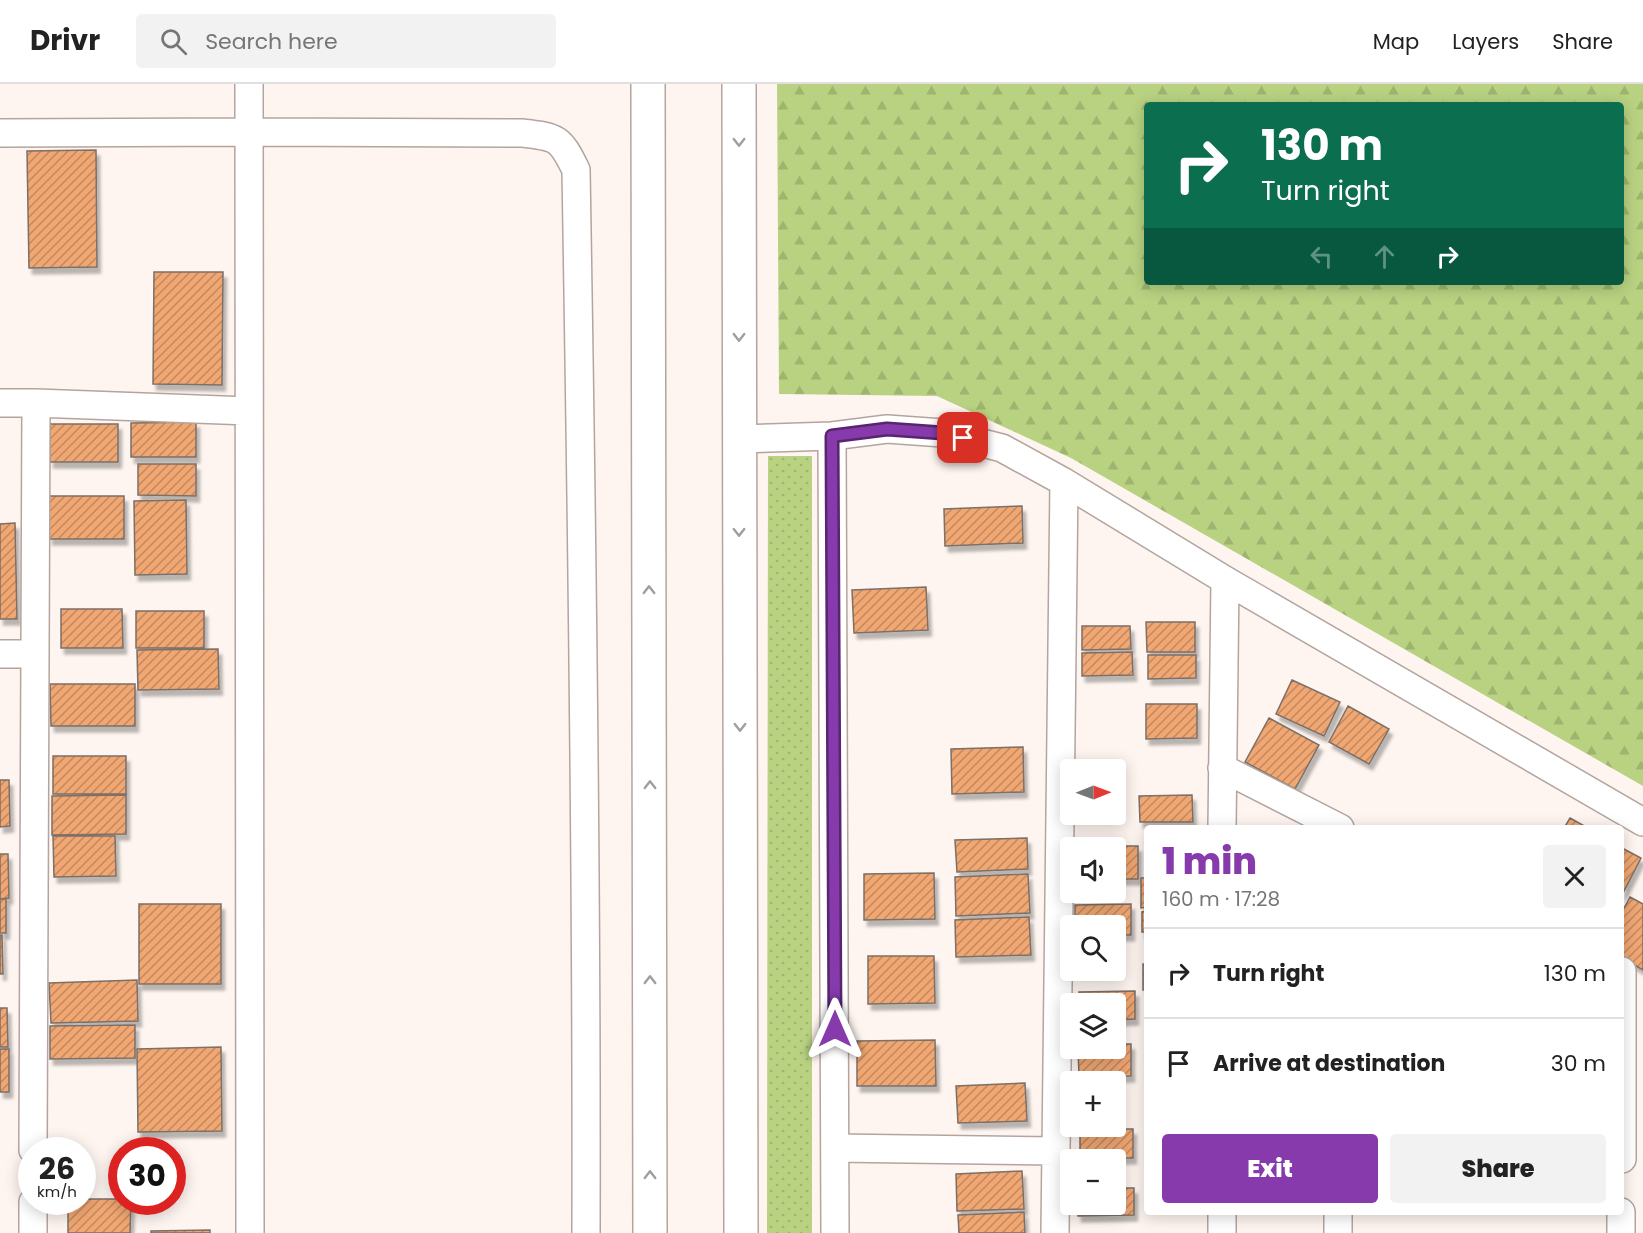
<!DOCTYPE html>
<meta charset="utf-8">
<style>
body{margin:0;font-family:Poppins,sans-serif;background:#f2f2f2;color:#222;height:100vh;display:flex;flex-direction:column;font-size:22px;white-space:nowrap}
*{box-sizing:border-box;margin:0}
p{font-size:20px;color:#767676}
.icon{flex:none;width:33px;height:33px;fill:none;stroke:currentColor;stroke-width:2;stroke-linecap:round;stroke-linejoin:round}
.map{position:relative;flex:1;overflow:hidden}
.details{position:absolute;left:1144px;top:741px;width:480px;height:390px;display:flex;flex-direction:column;background:#fff;border-radius:6px;box-shadow:0 3px 15px #0003}
.details>*{flex:none}
.guide{position:absolute;left:1144px;top:18px;width:480px;height:183px;border-radius:6px;box-shadow:0 3px 15px #0003;background:#0b6e4f;color:#fff;overflow:hidden}
.needle{width:39px;rotate:89deg}
.buttons{position:absolute;left:1060px;top:675px;display:grid;gap:12px}
.buttons a{display:grid;place-items:center;width:66px;height:66px;border-radius:6px;background:#fff;box-shadow:0 3px 15px #0003;font-size:30px}
.speed{position:absolute;left:18px;top:1053px;display:flex;gap:12px;font-size:30px;font-weight:700;text-align:center}
.speed>*{display:grid;place-content:center;width:78px;height:78px;border-radius:50%;background:#fff;box-shadow:0 3px 15px #0003;line-height:1}
.speed small{font-size:15px;font-weight:400}
.speed .limit{border:9px solid #d22;background:#fff;color:#111}
.pin{position:absolute;display:grid;place-items:center;width:51px;height:51px;color:#fff;margin:-26px;border-radius:12px;box-shadow:0 3px 9px #0006}
.me{position:absolute;width:66px;margin:-33px;rotate:0deg;stroke-linejoin:round;filter:drop-shadow(0 0 4px #0008)}
.turn{display:flex;align-items:center;gap:21px;height:126px;padding:0 18px;font-size:27px}
.turn .icon{width:78px;height:78px;stroke-width:2.5}
.turn b{display:block;font-size:42px;line-height:51px}
.lanes{display:flex;align-items:center;height:57px;padding:0 18px;background:#0003;justify-content:center;gap:30px;direction:ltr}
.lanes .off{opacity:.35}
.round{display:grid;place-items:center;flex:none;width:63px;height:63px;border-radius:6px;background:#f2f2f2}
.headline{display:flex;align-items:center;justify-content:space-between;height:102px;padding:0 18px}
h1{font-size:36px;font-weight:800;line-height:45px;color:#863aab}
.action{display:flex;gap:12px;margin-top:auto;padding:12px 18px}
.action a{flex:1;height:69px;border-radius:6px;background:#863aab;color:#fff;font-size:24px;font-weight:800;line-height:69px;text-align:center}
.action a+a{background:#f2f2f2;color:#222}
ul{padding:0;list-style:none}
li{display:flex;align-items:center;gap:18px;height:90px;padding:0 18px;border-top:2px solid #e0e0e0}
li div{flex:1}
li b{display:block;font-size:22px}
li em{font-style:normal}
header{display:flex;align-items:center;gap:36px;box-sizing:border-box;height:84px;padding:0 30px;background:#fff;border-bottom:2px solid #e0e0e0}
header strong{font-size:28px}
nav{display:flex;gap:33px;margin-inline-start:auto;font-size:21px}
.search{width:420px;height:54px;background:#f2f2f2;display:flex;align-items:center;gap:15px;box-sizing:border-box;padding:0 21px;border-radius:6px;color:#767676;font-size:22px}
.map>svg:first-child{display:block}
.forest{fill:url(#forest-firs);fill-rule:evenodd}
.park{fill:url(#park-dots)}
.building{fill:url(#building-hatch);stroke:#7b6f67;stroke-width:1.5;filter:url(#shadow)}
.lines{fill:none;stroke-linecap:round;stroke-linejoin:round}
.minor-casing{stroke:#b3a59e;stroke-width:30}
.tertiary-casing{stroke:#b3a59e;stroke-width:36}
.minor{stroke:#fff;stroke-width:27}
.tertiary{stroke:#fff;stroke-width:33}
.oneway{stroke:#a19f9e}
.route-casing{stroke:#57266f;stroke-width:15}
.route{stroke:#863aab;stroke-width:10}
</style>
<header>
<strong>Drivr</strong>
<div class="search"><svg class="icon" aria-label="search" viewBox="0 0 24 24"><circle cx="10" cy="10" r="6"/><path d="M15 15l6 6"/></svg>Search here</div>
<nav><a>Map</a><a>Layers</a><a>Share</a></nav>
</header>
<div class="map">
<svg width="1643" height="1149" viewBox="0 0 1643 1149">
<defs>
<pattern id="forest-firs" width="22" height="20" patternUnits="userSpaceOnUse" patternTransform="scale(1.5)"><rect width="22" height="20" fill="#b8d281"/><path d="M5 1l3.5 6h-7zM16 11l3.5 6h-7z" fill="#9eb46f"/></pattern>
<pattern id="park-dots" width="8" height="8" patternUnits="userSpaceOnUse" patternTransform="scale(1.5)"><rect width="8" height="8" fill="#b8d281"/><path d="M2 2h.1M6 6h.1" fill="none" stroke="#9eb46f" stroke-width="1.8" stroke-linecap="round"/></pattern>
<pattern id="building-hatch" width="6" height="6" patternUnits="userSpaceOnUse" patternTransform="scale(1.5)"><rect width="6" height="6" fill="#f0a772"/><path d="M-1 1l2-2M0 6l6-6M5 7l2-2" fill="none" stroke="#c3885e"/></pattern>
<filter id="shadow"><feDropShadow dx="3.5" dy="6" stdDeviation="1.5" flood-color="#0004"/></filter>
</defs>
<rect width="100%" height="100%" fill="#fef5f0"/>
<path class="forest" d="M777,0H1643V702L1071,374L937,312L779,310ZM1148,21H1622V198H1148Z"/>
<path class="park" d="M768,372H812V1149H767Z"/>
<path class="building" d="M96,66L97,183L29,184L27,67Z
M154,188H223L222,301L153,300Z
M196,338V373H131V339Z
M50,340H118V378H50Z
M138,380H196V412L138,411Z
M49,412H124V455H49Z
M186,416L187,490L135,491L134,417Z
M1022,422L1023,459L945,462L944,425Z
M15,439L17,535H0V440Z
M926,503L928,546L854,549L852,506Z
M61,525H122L123,564H61Z
M136,527H204V564H136Z
M1146,538H1195V568H1147Z
M1082,542H1130L1131,565L1082,566Z
M218,565L219,605L138,606L137,566Z
M1132,568L1133,591L1082,592V569Z
M1148,571H1196V594L1148,595Z
M1292,596L1340,618L1324,652L1276,630Z
M50,600H135V642H51Z
M1146,620H1197V654L1146,655Z
M1348,622L1389,645L1369,680L1329,658Z
M1269,634L1319,661L1295,705L1245,678Z
M1023,663L1024,708L952,710L951,665Z
M53,672H126V710H53Z
M0,696H9L10,742L0,743Z
M126,711V750L52,751V712Z
M1192,711L1193,738H1140L1139,712Z
M1570,734L1588,744H1564Z
M53,752H115L116,792L54,793Z
M1027,754L1028,785L957,788L955,756Z
M1079,762H1138V795H1116V764Z
M1622,764L1641,774L1622,811Z
M0,770H8L9,814L0,815Z
M934,789L935,835L864,836V790Z
M1028,790L1030,829L956,832L955,793Z
M1141,794H1148V823L1141,824Z
M1630,813L1643,820V886L1622,874V828Z
M0,815H6V849H0Z
M139,820H221V900H139Z
M1131,820V851H1116V842H1075V821Z
M1148,827V848H1142V828Z
M1029,833L1031,871L956,873L955,836Z
M0,851H2L3,890H0Z
M868,872H934L935,919L868,920Z
M1143,880H1148V906H1143Z
M137,896L138,937L51,939L49,899Z
M1135,907V935L1116,936V920H1079V908Z
M0,924H7L8,963H0Z
M135,941V974L50,975V942Z
M935,956L936,1002H857V957Z
M1116,960H1131V992L1079,993L1078,964H1116Z
M221,963L222,1047L138,1048L137,965Z
M0,965H9V1008H0Z
M1025,999L1027,1037L958,1039L956,1002Z
M1080,1045H1133V1074H1080Z
M1022,1087L1024,1125L957,1127L956,1090Z
M1116,1104H1134V1131L1078,1132V1120H1116Z
M82,1115H122V1118H131L130,1149H68V1118H82Z
M1024,1128L1025,1149H959L958,1131Z
M210,1146V1149H151V1147Z"/>
<g class="lines">
<defs>
<path id="minor" d="M249,0L250,1149
M0,49L249,48L522,49C557,53 560,53 576,86C582,440 587,794 586,1149
M0,319H36L249,327
M832,352L835,1149
M739,355L832,352L887,345L943,349L1002,364L1064,398L1225,496L1643,738
M0,570H35
M1222,684L1340,744
M1222,744L1225,496
M835,1064L1056,1067
M33,1066L36,319
M1622,1075V887
M33,1149V1118
M1055,1149L1064,398
M1222,1149V1128
M1338,1149V1128
M1621,1149V1128"/>
<path id="tertiary" d="M648,0L650,1149
M739,0L741,1149"/>
</defs>
<use href="#minor" class="minor-casing"/>
<use href="#tertiary" class="tertiary-casing"/>
<use href="#minor" class="minor"/>
<use href="#tertiary" class="tertiary"/>
</g>
<defs><path id="oneway-chevron" d="M-2-3.5L2.5 0L-2 3.5" fill="none" stroke-width="1.6" stroke-linecap="round" stroke-linejoin="round" transform="scale(1.5)"/></defs>
<g class="oneway">
<use href="#oneway-chevron" transform="translate(739 58) rotate(90)"/>
<use href="#oneway-chevron" transform="translate(739 253) rotate(90)"/>
<use href="#oneway-chevron" transform="translate(739 448) rotate(90)"/>
<use href="#oneway-chevron" transform="translate(649 506) rotate(-90)"/>
<use href="#oneway-chevron" transform="translate(740 643) rotate(90)"/>
<use href="#oneway-chevron" transform="translate(650 701) rotate(-90)"/>
<use href="#oneway-chevron" transform="translate(650 896) rotate(-90)"/>
<use href="#oneway-chevron" transform="translate(650 1091) rotate(-90)"/>
</g>
<g class="lines">
<defs>
<path id="route" d="M835,945L832,352L887,345L943,349L963,354"/>
</defs>
<use href="#route" class="route-casing"/>
<use href="#route" class="route"/>
</g>
</svg>
<div class="buttons">
<a><svg class="needle" viewBox="-14 -14 28 28"><path d="M0-13l5 13h-10z" fill="#e53935"/><path d="M0 13l5-13h-10z" fill="#767676"/></svg></a>
<a><svg class="icon" aria-label="sound" viewBox="0 0 24 24"><path d="M4 9h4l5-4v14l-5-4H4zM17 9q2 3 0 6"/></svg></a>
<a><svg class="icon" aria-label="search" viewBox="0 0 24 24"><circle cx="10" cy="10" r="6"/><path d="M15 15l6 6"/></svg></a>
<a><svg class="icon" aria-label="layers" viewBox="0 0 24 24"><path d="M12 4l9 5-9 5-9-5zM3 14l9 5 9-5"/></svg></a>
<a>+</a>
<a>−</a>
</div>
<div class="speed"><div>26<small>km/h</small></div><div class="limit">30</div></div>
<div class="pin" style="left:963px;top:354px;background:#d93025"><svg class="icon" aria-label="arrive" viewBox="0 0 24 24"><path d="M6 21V4h12l-3 4 3 4H6"/></svg></div>
<svg class="me" style="left:835px;top:945px" viewBox="-20 -20 40 40"><path d="M0-17L14 15 0 8-14 15z" fill="#863aab" stroke="#fff" stroke-width="4"/></svg>
<div class="guide">
<div class="turn"><svg class="icon" aria-label="right" viewBox="0 0 24 24"><path d="M7 20v-9h11M14 6l5 5-5 5"/></svg><div><b>130 m</b>Turn right</div></div>
<div class="lanes"><svg class="icon off" aria-label="left" viewBox="0 0 24 24"><path d="M17 20v-9H6M10 6l-5 5 5 5"/></svg><svg class="icon off" aria-label="ahead" viewBox="0 0 24 24"><path d="M12 20V5M6 11l6-6 6 6"/></svg><svg class="icon" aria-label="right" viewBox="0 0 24 24"><path d="M7 20v-9h11M14 6l5 5-5 5"/></svg></div>
</div>
<section class="details">
<div class="headline"><div><h1>1 min</h1><p>160 m · 17:28</p></div><a class="round"><svg class="icon" aria-label="close" viewBox="0 0 24 24"><path d="M6 6l12 12M18 6L6 18"/></svg></a></div>
<ul>
<li><svg class="icon" aria-label="right" viewBox="0 0 24 24"><path d="M7 20v-9h11M14 6l5 5-5 5"/></svg><div><b>Turn right</b></div><em>130 m</em></li>
<li><svg class="icon" aria-label="arrive" viewBox="0 0 24 24"><path d="M6 21V4h12l-3 4 3 4H6"/></svg><div><b>Arrive at destination</b></div><em>30 m</em></li>
</ul>
<div class="action"><a>Exit</a><a>Share</a></div>
</section>
</div>
